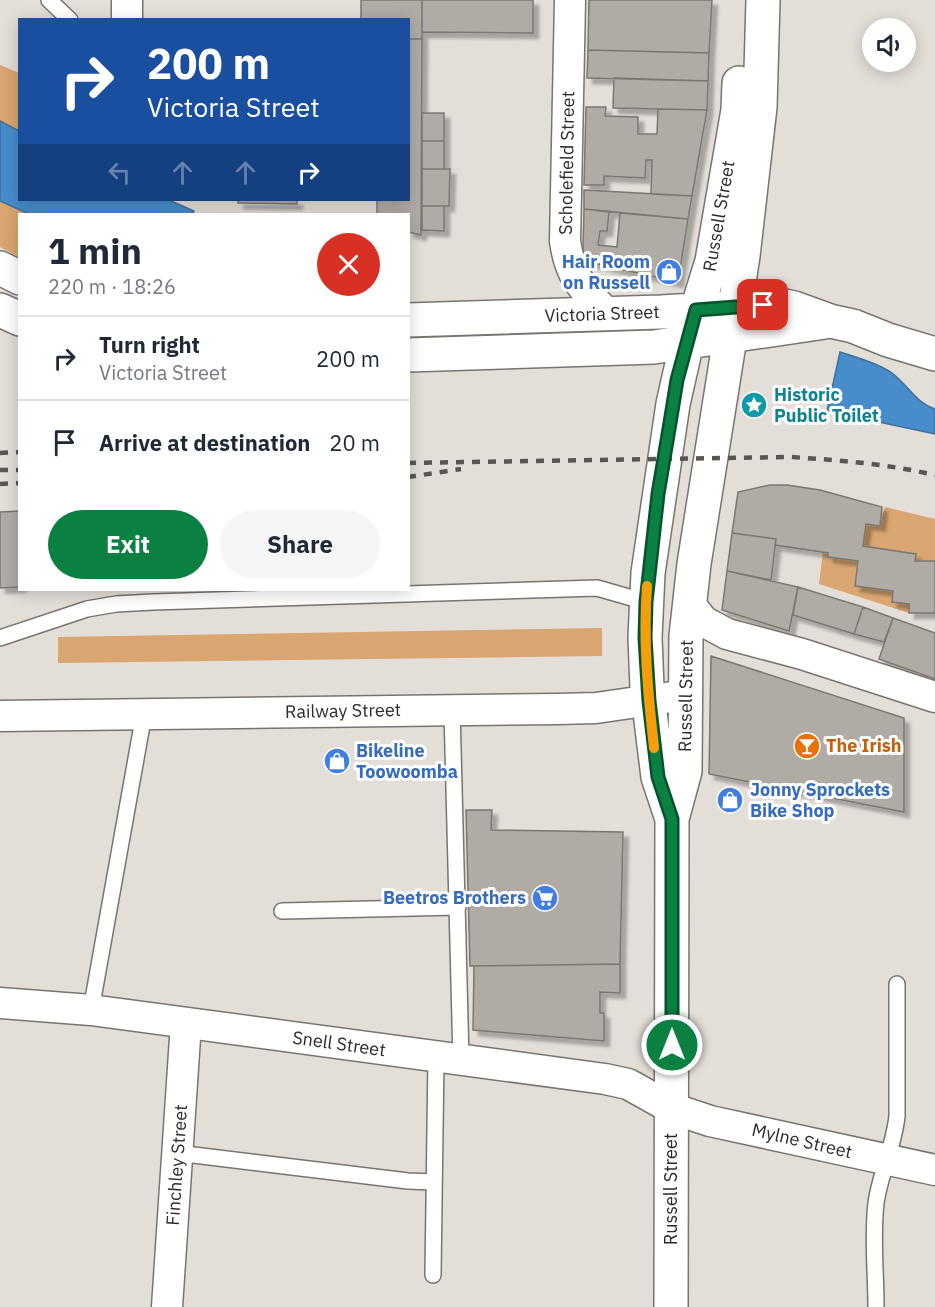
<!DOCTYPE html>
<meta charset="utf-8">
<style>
body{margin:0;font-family:"IBM Plex Sans",sans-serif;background:#f6f6f7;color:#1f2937;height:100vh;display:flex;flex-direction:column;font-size:22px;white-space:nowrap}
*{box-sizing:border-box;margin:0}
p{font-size:20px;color:#747a83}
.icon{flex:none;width:33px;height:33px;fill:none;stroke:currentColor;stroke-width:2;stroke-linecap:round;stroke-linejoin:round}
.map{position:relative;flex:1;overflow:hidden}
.side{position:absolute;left:18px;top:213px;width:392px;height:378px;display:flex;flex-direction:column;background:#fff;border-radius:0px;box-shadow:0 3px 15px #0003}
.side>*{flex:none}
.guide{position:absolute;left:18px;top:18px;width:392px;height:183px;border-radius:0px;box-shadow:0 3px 15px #0003;background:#1a4fa0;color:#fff;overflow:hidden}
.buttons{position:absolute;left:862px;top:18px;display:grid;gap:12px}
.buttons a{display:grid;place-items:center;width:54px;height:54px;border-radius:50%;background:#fff;box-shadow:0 3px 15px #0003;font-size:30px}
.pin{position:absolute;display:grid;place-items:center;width:51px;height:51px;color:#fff;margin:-26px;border-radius:12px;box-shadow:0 3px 9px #0006}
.me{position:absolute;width:66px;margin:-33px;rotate:0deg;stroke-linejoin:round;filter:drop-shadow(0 0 4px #0008)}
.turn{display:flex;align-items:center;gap:21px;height:126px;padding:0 30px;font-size:27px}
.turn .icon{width:78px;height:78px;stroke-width:2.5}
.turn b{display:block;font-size:42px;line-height:51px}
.lanes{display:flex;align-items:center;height:57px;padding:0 30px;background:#0003;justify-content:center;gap:30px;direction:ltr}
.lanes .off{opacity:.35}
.round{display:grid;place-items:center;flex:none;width:63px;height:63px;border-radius:32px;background:#f6f6f7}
.headline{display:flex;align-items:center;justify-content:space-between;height:102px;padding:0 30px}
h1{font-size:36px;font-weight:700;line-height:45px}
.primary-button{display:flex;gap:12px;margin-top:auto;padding:12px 30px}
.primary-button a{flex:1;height:69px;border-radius:36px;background:#0b8043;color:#fff;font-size:24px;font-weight:700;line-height:69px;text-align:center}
.primary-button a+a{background:#f6f6f7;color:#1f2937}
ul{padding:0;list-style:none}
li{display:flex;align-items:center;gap:18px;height:84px;padding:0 30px;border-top:2px solid #e0e1e3}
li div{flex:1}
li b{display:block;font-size:22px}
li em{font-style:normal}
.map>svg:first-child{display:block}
.green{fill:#d9a570}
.water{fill:#478dcc;stroke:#3f709b;stroke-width:1.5}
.building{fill:#b0aba5;stroke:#7c7771;stroke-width:1.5;filter:url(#shadow)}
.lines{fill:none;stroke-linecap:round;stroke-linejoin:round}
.lane-casing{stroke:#7a746f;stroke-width:18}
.street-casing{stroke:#7a746f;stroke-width:33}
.secondary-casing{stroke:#7a746f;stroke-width:36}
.lane{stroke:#fff;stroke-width:15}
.street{stroke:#fff;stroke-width:30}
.secondary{stroke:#fff;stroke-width:33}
.rail{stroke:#595652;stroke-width:4.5;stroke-dasharray:8 8;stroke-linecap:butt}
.route-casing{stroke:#07532c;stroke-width:15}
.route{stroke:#0b8043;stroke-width:10}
.slow{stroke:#f59e0b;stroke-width:10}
.labels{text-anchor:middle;stroke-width:6;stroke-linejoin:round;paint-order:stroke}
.street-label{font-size:18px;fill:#2d2b28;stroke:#fff}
.shop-label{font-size:18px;font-weight:bold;fill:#366cbe;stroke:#fff;text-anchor:end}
.culture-label{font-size:18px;font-weight:bold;fill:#0d838f;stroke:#fff;text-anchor:start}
.food-label{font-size:18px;font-weight:bold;fill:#c56008;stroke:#fff;text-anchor:start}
</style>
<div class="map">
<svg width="935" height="1307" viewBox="0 0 935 1307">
<defs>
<filter id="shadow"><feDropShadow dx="5.5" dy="5.5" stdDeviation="1.5" flood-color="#0004"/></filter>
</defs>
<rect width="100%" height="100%" fill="#e4ded8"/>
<path class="green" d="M0,65L19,73V131L0,121Z
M0,201L29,214H20L19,257L0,247Z
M885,507L935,519V561H915L916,553L863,546L866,524L880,525Z
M823,552L828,553V557L858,561L855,586L893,591L892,602L909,604V613L819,584Z
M602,628V656L58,663V637Z"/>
<path class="water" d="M0,121L19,131L20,200H169L194,211L192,214H29L0,201Z
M840,352C858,358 877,363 892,373C908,385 916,403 935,409V434L827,411Z"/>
<path class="building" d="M361,0H422V39H408V20H361Z
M422,0H533V33L422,32Z
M589,0H712L709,53L588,50Z
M408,39H422L421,235L408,232V214H377V200H408Z
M588,50L709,53L708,81L587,78Z
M614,78L708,81L707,110L613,108Z
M586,107H606L605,116L638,117V134H657L658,109L707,110L692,196L651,194L652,160H646L645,178L604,176V185H584Z
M422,113H444V141H422Z
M422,141H444V169H422Z
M422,169H450L449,206H422Z
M584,190L692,196L688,219L584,209Z
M238,200H297V204L238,203Z
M422,206H444V231L422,230Z
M584,209L609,212L607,231H600L598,245L617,247L620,213L688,219L678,282L589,262L583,250Z
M770,485H787L820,490L882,507L880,526L866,524L863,546L916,554L915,561H935V613H909V604L892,602L893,591L855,586L858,561L828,557V553L775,545L776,539L732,533L738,492Z
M20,511V587L0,588V512Z
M732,533L776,539L771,580L727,571Z
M727,571L798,587L789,631L722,610Z
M798,587L863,607L854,634L793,615Z
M863,607L893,618L884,642L854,634Z
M893,618L935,633V679L879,659Z
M711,656L904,718V812L709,774Z
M466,810H492L491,830L623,832L620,964L470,966Z
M620,964V993L600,992V1013H604V1041L473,1030L474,966Z"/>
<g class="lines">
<defs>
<path id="lane" d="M49,0L70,20
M0,638L87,609L116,604L153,602L597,588L646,602
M452,710L461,1060
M282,911L458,907
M91,1010L144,714
M177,1153L408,1181L434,1182
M433,1275L436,1057
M876,1307C876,1273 872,1237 876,1203C880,1174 894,1146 897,1116V984"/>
<path id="street" d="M570,0L565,241C570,277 583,288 606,313
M127,20V0
M689,603L703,621L727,634L802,654L935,697
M0,716L557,709L596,708L686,695
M0,1003L91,1010L605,1079L628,1084L671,1108L710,1121L935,1170
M167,1307L186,1023"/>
<path id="secondary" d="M0,268L20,278
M0,310L20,319
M408,320L661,312L780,305L794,308L830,321L853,326L888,340L935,354
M408,355L654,347L825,322
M672,819L658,777L647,688L645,638L648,573L673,404L687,342L712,261L738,110L739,83
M671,1307L672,819L685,771L686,636L694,564L743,256L760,107L763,0"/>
</defs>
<use href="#lane" class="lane-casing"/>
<use href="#street" class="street-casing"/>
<use href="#secondary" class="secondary-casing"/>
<use href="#lane" class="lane"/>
<use href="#street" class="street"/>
<use href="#secondary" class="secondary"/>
<path class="rail" d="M0,453L20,452
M408,463L790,457C839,460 887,464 935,475
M0,470H20
M408,477L461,469
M0,484L20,483"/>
</g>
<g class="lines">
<defs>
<path id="route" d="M672,1045V819L658,777L649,701L645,638L646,602L658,494L670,423L677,380L696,310L763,305"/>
</defs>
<use href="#route" class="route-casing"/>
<use href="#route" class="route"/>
<path class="slow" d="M647,586C643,640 648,694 654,748"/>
</g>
<defs>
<symbol id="shop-disc" viewBox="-11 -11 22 22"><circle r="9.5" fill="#3f7fe0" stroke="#fff"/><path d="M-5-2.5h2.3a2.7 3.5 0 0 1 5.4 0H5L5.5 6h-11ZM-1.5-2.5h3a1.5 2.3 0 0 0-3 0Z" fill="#fff"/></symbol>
<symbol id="sight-disc" viewBox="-11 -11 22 22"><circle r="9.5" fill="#0f9aa8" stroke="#fff"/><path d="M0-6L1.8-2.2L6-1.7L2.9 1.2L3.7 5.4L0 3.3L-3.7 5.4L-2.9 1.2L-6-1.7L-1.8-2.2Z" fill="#fff"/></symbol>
<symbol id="bar-disc" viewBox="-11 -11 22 22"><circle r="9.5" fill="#e8710a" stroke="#fff"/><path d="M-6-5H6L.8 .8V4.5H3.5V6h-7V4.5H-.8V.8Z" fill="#fff"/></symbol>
<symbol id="supermarket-disc" viewBox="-11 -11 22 22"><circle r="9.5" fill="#3f7fe0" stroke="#fff"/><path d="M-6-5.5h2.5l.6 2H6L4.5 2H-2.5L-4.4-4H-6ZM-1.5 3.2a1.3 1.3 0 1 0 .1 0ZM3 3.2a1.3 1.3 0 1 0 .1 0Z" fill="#fff"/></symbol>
</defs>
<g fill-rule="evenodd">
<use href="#shop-disc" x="654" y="257" width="30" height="30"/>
<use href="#sight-disc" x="739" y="390" width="30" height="30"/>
<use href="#bar-disc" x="792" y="731" width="30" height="30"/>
<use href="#shop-disc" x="322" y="746" width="30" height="30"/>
<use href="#shop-disc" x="715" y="785" width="30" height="30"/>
<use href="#supermarket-disc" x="530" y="883" width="30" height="30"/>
</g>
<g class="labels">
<g class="street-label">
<text transform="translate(567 163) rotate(-89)" y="6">Scholefield Street</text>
<text transform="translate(719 216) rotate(-80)" y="6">Russell Street</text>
<text transform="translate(602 314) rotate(-2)" y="6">Victoria Street</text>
<text transform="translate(686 696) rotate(-89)" y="6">Russell Street</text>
<text transform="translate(343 711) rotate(-1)" y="6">Railway Street</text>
<text transform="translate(339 1044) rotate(8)" y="6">Snell Street</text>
<text transform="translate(802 1141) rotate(13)" y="6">Mylne Street</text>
<text transform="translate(177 1165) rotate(-86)" y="6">Finchley Street</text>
<text transform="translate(671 1189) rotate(-90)" y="6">Russell Street</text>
</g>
<g class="shop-label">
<text x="650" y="268">Hair Room<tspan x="650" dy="21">on Russell</tspan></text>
<text x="356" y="757" text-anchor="start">Bikeline<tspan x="356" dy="21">Toowoomba</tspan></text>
<text x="750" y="796" text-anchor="start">Jonny Sprockets<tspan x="750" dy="21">Bike Shop</tspan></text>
<text x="526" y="904">Beetros Brothers</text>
</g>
<g class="culture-label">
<text x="774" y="401">Historic<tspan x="774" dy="21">Public Toilet</tspan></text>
</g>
<g class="food-label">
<text x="826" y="752">The Irish</text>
</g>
</g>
</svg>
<div class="buttons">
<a><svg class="icon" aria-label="sound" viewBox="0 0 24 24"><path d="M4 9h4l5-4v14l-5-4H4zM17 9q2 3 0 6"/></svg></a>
</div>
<div class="pin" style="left:763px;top:305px;background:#d93025"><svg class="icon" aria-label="arrive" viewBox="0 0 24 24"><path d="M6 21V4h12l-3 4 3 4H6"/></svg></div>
<svg class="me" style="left:672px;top:1045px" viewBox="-20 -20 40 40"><circle r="17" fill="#0b8043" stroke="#fff" stroke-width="3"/><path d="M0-11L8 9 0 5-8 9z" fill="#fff"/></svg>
<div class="guide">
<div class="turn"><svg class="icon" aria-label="right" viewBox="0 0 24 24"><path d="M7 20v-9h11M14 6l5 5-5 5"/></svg><div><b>200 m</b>Victoria Street</div></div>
<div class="lanes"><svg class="icon off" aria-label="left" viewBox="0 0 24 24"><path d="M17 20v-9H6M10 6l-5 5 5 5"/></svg><svg class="icon off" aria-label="ahead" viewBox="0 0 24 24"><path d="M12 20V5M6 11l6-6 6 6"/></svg><svg class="icon off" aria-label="ahead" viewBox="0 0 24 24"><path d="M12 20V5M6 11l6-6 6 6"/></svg><svg class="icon" aria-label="right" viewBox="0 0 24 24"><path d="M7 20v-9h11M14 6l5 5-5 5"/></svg></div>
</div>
<section class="side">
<div class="headline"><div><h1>1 min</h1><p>220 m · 18:26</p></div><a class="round" style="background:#d93025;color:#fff"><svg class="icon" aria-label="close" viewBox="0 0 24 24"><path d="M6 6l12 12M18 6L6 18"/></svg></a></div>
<ul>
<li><svg class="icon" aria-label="right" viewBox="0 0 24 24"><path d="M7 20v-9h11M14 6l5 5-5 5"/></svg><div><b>Turn right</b><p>Victoria Street</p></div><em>200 m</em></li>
<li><svg class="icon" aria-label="arrive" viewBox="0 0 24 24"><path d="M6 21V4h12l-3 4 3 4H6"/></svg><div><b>Arrive at destination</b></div><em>20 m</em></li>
</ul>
<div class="primary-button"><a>Exit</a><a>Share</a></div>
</section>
</div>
